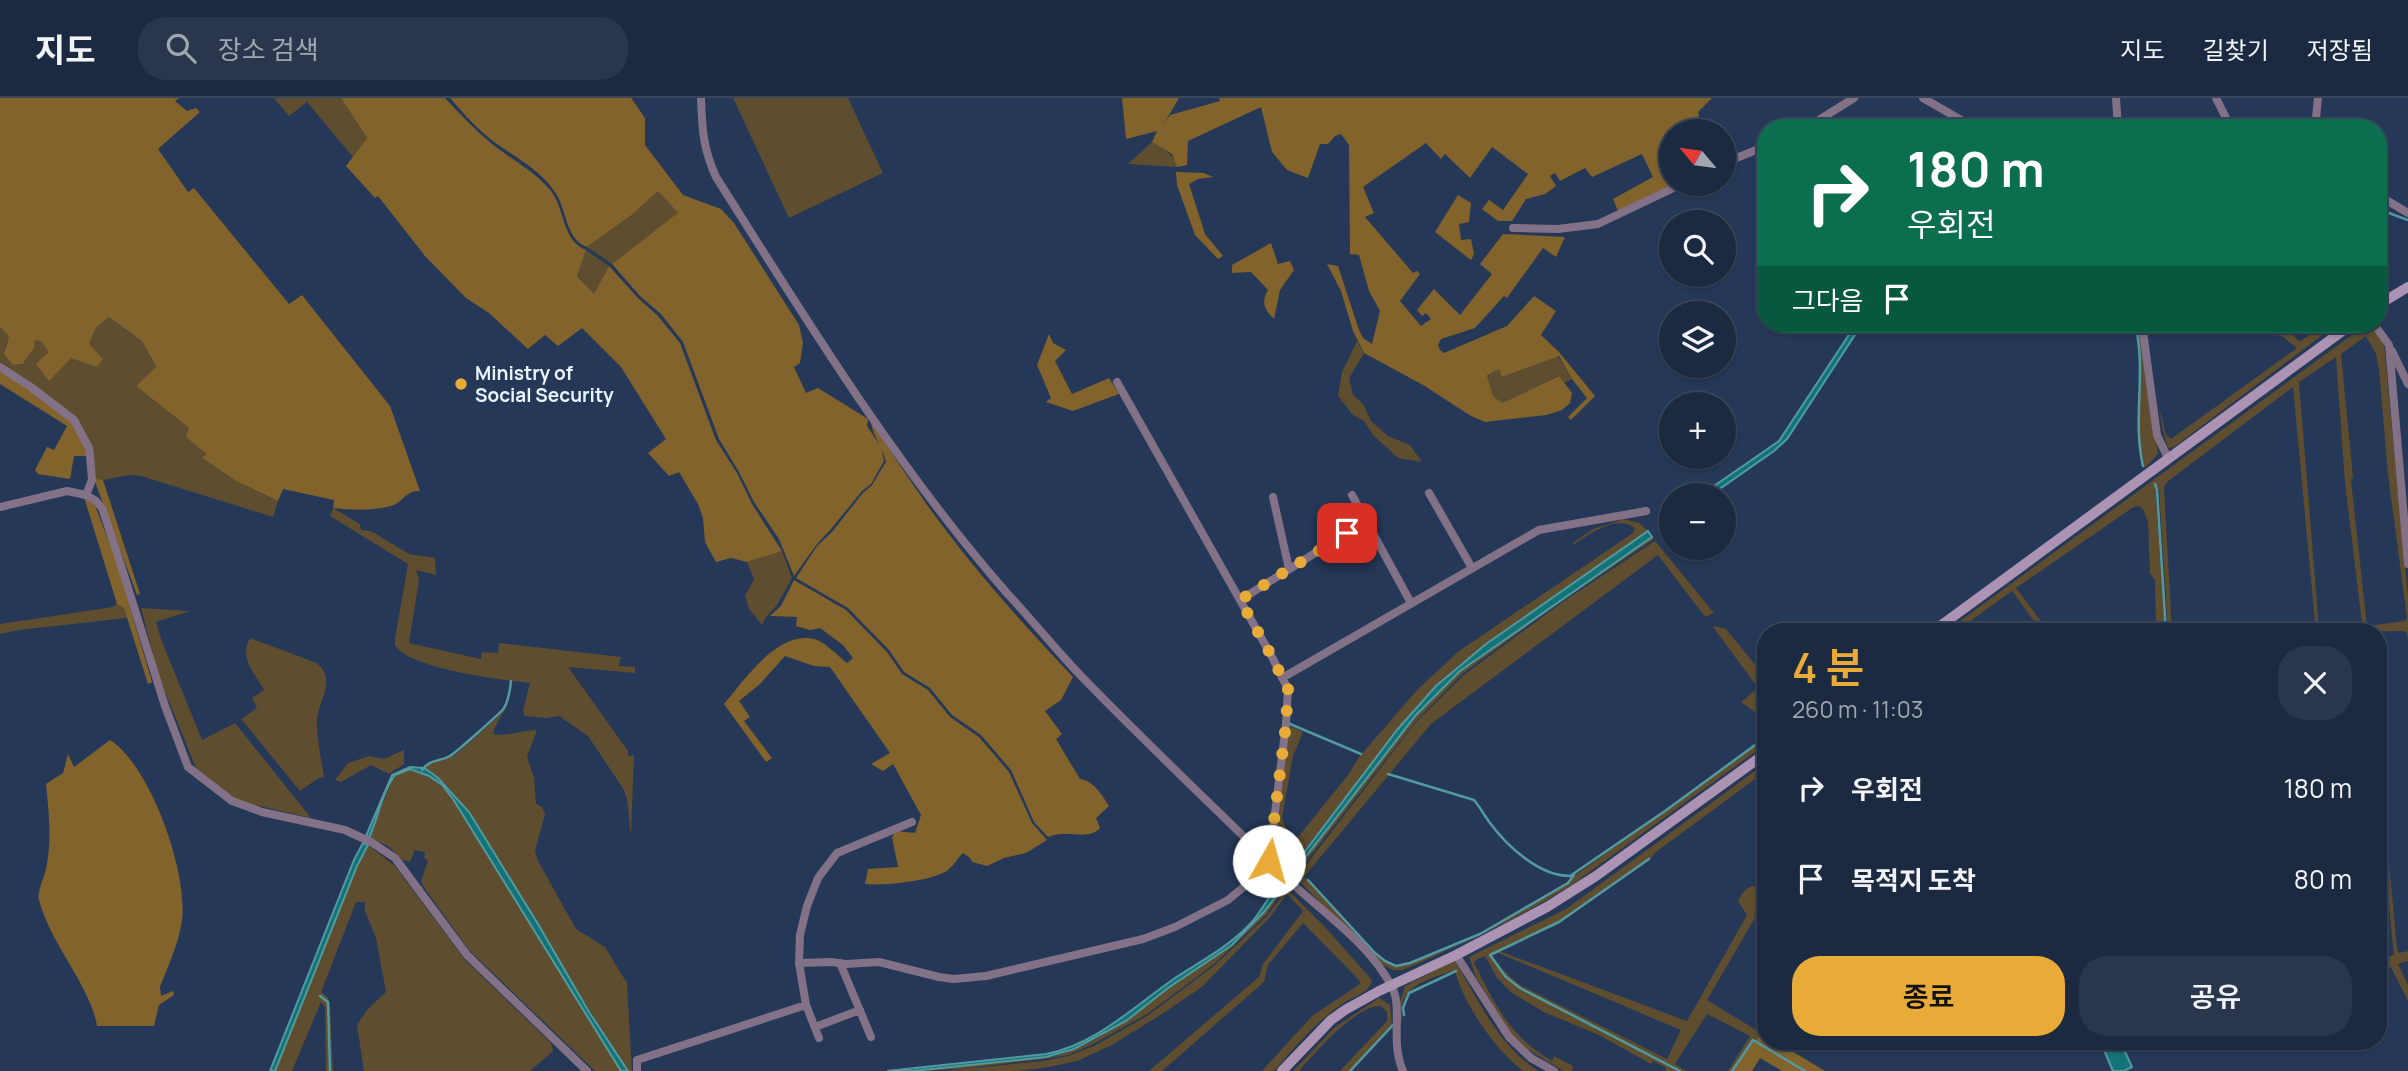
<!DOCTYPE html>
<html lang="ko">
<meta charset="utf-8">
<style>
body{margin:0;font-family:Manrope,"Noto Sans KR",sans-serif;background:#29364c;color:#f1f3f6;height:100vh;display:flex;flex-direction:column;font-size:26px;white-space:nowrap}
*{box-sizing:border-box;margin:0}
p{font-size:23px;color:#a0a7b1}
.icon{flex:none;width:38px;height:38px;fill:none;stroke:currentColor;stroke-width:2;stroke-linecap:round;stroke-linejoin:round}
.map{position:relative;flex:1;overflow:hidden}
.details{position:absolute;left:1757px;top:525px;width:630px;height:427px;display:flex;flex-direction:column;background:#1c2a41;border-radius:28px;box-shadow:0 2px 5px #0004,0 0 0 2px #3a465a}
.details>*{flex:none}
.banner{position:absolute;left:1757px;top:21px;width:630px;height:214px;border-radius:28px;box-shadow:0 2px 5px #0004,0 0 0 2px #3a465a;background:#0b6e4f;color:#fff;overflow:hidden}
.needle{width:46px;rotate:299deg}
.tools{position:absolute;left:1659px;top:21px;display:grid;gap:14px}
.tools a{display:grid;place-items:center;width:77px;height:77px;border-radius:50%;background:#1c2a41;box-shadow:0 2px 5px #0004,0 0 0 2px #3a465a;font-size:35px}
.pin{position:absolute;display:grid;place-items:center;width:60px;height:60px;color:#fff;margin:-30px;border-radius:14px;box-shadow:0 4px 10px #0006}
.me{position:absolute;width:77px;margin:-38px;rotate:7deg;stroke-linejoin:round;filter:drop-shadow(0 0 5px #0008)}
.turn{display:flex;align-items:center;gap:24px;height:147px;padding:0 35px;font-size:32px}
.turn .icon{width:91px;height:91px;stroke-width:2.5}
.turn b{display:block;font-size:49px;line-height:60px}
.then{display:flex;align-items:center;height:66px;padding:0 35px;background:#0003;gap:14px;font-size:26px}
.round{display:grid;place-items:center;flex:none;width:74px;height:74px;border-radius:28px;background:#29364c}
.summary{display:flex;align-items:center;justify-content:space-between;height:119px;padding:0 35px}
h1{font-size:42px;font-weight:600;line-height:52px;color:#e8ab37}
.cta{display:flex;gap:14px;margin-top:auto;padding:14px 35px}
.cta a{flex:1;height:80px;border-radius:28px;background:#e8ab37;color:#111;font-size:28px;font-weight:600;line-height:80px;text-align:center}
.cta a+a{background:#29364c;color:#f1f3f6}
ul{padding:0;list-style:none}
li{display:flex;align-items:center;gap:21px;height:91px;padding:0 35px}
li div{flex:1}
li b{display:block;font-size:26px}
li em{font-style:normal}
header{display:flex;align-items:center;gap:42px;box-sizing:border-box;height:98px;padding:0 35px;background:#1c2a41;border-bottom:2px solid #3a465a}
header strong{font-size:33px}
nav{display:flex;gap:38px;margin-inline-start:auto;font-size:24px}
.search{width:490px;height:63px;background:#29364c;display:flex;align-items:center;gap:18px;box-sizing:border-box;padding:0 24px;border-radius:28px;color:#a0a7b1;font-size:26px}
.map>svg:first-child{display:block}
.green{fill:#5e4d2f;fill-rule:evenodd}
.forest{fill:#82632c}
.water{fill:#127478;stroke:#539aa0;stroke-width:2}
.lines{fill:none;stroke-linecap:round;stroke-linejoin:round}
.stream{stroke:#539aa0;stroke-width:2.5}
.street{stroke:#837287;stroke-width:8}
.secondary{stroke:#ac92b3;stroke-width:10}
.route{stroke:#e8ab37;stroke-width:12;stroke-dasharray:0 21.6}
.poi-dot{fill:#e8ab37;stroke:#253857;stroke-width:2.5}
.labels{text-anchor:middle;stroke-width:7;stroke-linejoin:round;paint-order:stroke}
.poi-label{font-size:19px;font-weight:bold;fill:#ebf3ff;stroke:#253857;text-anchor:start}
</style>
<header>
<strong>지도</strong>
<div class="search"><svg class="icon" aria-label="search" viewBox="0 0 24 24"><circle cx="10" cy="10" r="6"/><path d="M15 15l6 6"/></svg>장소 검색</div>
<nav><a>지도</a><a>길찾기</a><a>저장됨</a></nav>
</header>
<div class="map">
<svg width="2408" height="973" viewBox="0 0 2408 973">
<rect width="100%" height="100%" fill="#253857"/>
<path class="green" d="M274,0H341L367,40L353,59L307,4L289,18Z
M733,0H848L883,75L789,120Z
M1152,44C1162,50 1175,56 1177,69L1128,66Z
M658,93L679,116L612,166L587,149L633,116Z
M586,152L609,168L594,197L577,177Z
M109,219L142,243L156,270L136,288L189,330L208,357L202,360L236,383L278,403L273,419L141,378L129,377L98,383L94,381L75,322L0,268V229L10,238L5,248L13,267L23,266L29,258L34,242L42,244L50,254L71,260L89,246L96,230Z
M2136,226H2143L2158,356L2145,370C2128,328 2148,270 2136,226Z
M2265,226H2285L2299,244L2326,226H2337L2174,349L2168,350L2163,333L2159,309L2166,337L2171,341L2297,250L2282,238L2267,236Z
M2367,226L2372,228L2384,246L2408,498V541L2407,535L2404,533L2289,534L2314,530L2315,524L2293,289L2167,384L2164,389L2172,534H2168L2159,392L2155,385L2165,534H2156L2155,482L2150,475L2148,424L2143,411L2138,408L2132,410L2016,490L2049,534H2042L2012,493L1955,534H1945ZM2366,238L2376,256L2379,272L2388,376L2407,520L2405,523L2367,528L2351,382L2353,379L2341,256ZM2336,259L2345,385L2362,525L2361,529L2334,532L2319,531L2299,284Z
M1357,243L1364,255L1349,280L1353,297L1363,306L1371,323L1388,338L1410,347L1422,364L1398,360L1373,337L1364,323L1353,317L1338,298L1342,274Z
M1558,258L1572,281L1564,285L1558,278L1502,305L1493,299L1487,276L1499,271L1503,279Z
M333,410L360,426L361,432L371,433L409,456L435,460L436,477L416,472L419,482L409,545L481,561L482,554L498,555L499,545L621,559L619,568L635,569V575L568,569L628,653V658L634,657L631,738L627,701L624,692L588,638L559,618L546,620L525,618L523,613L530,585C498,581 415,572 395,548V541L408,466L330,418Z
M1624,421L1639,425L1648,433L1523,519L1456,569L1362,677L1290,771L1277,761L1275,755L1288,630L1292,629L1303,634L1293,658L1282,720L1286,731L1298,739L1348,677L1360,658L1418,591L1459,553L1633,435L1635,430C1615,416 1590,436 1573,447V445L1593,431Z
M1652,439L1654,441L1560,504L1462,576L1415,624L1297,775L1293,776L1290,773L1297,770L1416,617L1460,573Z
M1655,443L1714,515L1705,519L1658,457L1431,626L1304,779L1380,860L1389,866L1402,868L1447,852L1480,837L1569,785L1577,776L1766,640V646L1573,786C1519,820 1462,847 1403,872H1393L1378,864L1296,780L1416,624L1464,577L1561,505Z
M782,453L792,480L777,507L766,519L762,527L749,511L745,498L754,481L747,464Z
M117,506L124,509L127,520L19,532L0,536V526L113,509Z
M141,510L190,513L156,524L161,541L202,642L235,625L311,720L238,703L196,670L159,579Z
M1715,528L1726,531L1766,580V622L1741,604L1758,590L1713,529Z
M250,540L317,565C339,585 315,604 317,628C318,645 321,662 324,679L317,681L300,693L241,621L257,610L252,600L264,592C254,574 239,560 250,540Z
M509,604C504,615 495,625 493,636C507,639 523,632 537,632L527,659L534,679L536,706L542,709L545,716L535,753L538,763L576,831L605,849L627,885L632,973H628L616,957L469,714L444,685L424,670L432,664L454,658L499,618Z
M2378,646L2397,851L2399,855L2408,853V863L2398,866L2408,887V903L2391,869L2378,873V862L2394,857L2378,702Z
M404,652V666L389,676L371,667L341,684L335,682L348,665L369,658L384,661Z
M1766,665V673L1656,754L1650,761L1559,824L1499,853L1687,923L1747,817L1738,803L1739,801C1747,788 1751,786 1766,789V801L1707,902L1761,935L1756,943L1752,941L1731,973H1728L1750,938L1707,916L1675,966L1686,973H1681L1520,889L1507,879L1499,865L1489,858L1506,880L1519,890L1678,973H1666L1665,969L1653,963L1651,966L1599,937L1544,914L1512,895L1497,880L1485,858L1477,861L1474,865C1495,906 1510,939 1552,963L1554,958L1573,968L1572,973H1563L1529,952L1510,935L1476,879L1469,859L1566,811ZM1496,854L1681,932L1667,961L1520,887C1509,879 1499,867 1491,856Z
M410,671C429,677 441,686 453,701L621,973H595L469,852L423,788L421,783L428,763L424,759L425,754L415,752L410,764L403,762L388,748L369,740L392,682L401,673Z
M368,747L395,768L465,862L551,945L553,953L530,973H364L357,927L367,912L386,894L376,840L365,813V804H356L321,894L328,900L330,908L333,973H331L328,904L320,897L327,904L329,973H326L325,909L321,904L292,973H275L357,768Z
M1284,788L1285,790L1266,817L1214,866L1147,916L1093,946L1068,957L1043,961L962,971L913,973L1056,958C1105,944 1144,906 1185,878C1202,866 1223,856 1239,842C1256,825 1269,806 1284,788Z
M1287,791L1324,828L1372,882C1370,895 1352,899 1342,906C1316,924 1295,949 1274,973H1262L1312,918L1360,886V883L1303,825L1268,867L1264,884L1162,973H1149L1259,879L1263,866L1303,813L1287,796L1270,819L1202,889L1162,916L1112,947L1077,963L1049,969L1018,973H947L1043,963L1068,958L1094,948L1147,918L1215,867L1267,818Z
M1453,863H1455C1481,906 1496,944 1538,973H1523C1495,952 1462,904 1455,872C1437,879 1405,885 1402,908C1401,917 1404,922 1399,930L1400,904L1405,888Z
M1379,900L1390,907L1392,928L1349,973H1340L1387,923V914L1381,908C1356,907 1315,955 1299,973H1293L1335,929Z"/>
<path class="forest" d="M0,0H179L175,3L187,13L196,10L200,14L158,51L188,94L194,90L289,206L302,197L390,308L420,393C404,393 404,404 391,408C372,413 352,412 333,410L334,402L283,391L278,403L236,383L202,360L207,356L186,339L189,330L136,288L156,269L142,243L109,219L96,230L89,246L103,261L97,269L71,260L49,283L36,266L49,254L42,244L35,242L34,250L23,266L13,267L4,256L9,238L0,229Z
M341,0H445C460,16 475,32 492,46C512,62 534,72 551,93C565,111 562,143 586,152L577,178L594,196L609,168L638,200L658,218L680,245L716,342L737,375L752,406L782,453L747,464L731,460L716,464L705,444L703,420L698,406L679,374L669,378L648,355L666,341L621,269L582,230L558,248L545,237L528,251L489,215L466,200L425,158L378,98L375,100L346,68L367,40Z
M450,0H631L645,20V47L683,97L721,111L734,125L799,227L803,245L800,265L794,269L806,295L818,290L868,321L867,328L881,349L884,363L871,386L862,393L831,431L817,446L794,478L779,441L754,404L739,374L719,341L683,244L661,216L640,198L612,166L678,115L658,93L633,116L587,149C565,141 567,111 555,94C540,72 518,61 497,46C479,33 464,16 450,0Z
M1122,0H1179L1163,27L1170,17L1220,3L1219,0H1712L1698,14L1699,18L1691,27L1690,33H1671V86H1674L1618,113L1613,101L1653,79L1642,56L1592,79L1585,70L1560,83L1555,75L1550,78L1556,88L1545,96L1526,101L1512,123H1498L1482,111L1489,102L1503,112L1528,76L1492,49L1470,80L1445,56L1441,61L1426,45L1363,89L1374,115L1365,119L1413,175L1417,173L1420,176L1400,203L1421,228L1431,221L1426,215L1422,218L1417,212L1434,191L1460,217L1492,176L1480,166L1503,136L1565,139L1556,159L1543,150L1507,200L1504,198L1475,230L1441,241L1438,247L1440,252L1444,255L1507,228L1534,198L1556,213L1541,237L1559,254L1595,298L1571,322L1568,319L1587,300L1572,281L1559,258L1502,279L1499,271L1487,277L1493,298L1502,305L1559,278L1572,295L1570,305L1562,312L1547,317L1485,324L1471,318L1423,287L1364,255L1353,233L1341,193L1327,166L1338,168L1359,232L1363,240L1372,246L1380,213L1369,193L1359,157L1350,156L1349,47L1341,36L1335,38L1328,46H1320L1308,80L1287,72L1272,54L1261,9L1188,43L1187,67L1177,69L1172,56L1152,44L1157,33L1126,41Z
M1176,74L1204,75L1213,79L1198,81L1189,86L1205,136L1223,158L1218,161L1195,137L1177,87Z
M1458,97L1471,105L1469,124L1459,126L1461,142L1471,141L1474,156L1471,162L1435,134Z
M1271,145L1278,166L1290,163L1294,172L1280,192L1274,221C1264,211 1261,204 1268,192L1251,174L1232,175V167Z
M1049,236L1053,245L1066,252L1055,263L1072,296L1109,280L1119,296L1073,313L1046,304L1051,300L1037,267Z
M0,270L70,318L88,350V358H74L70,381L38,376L35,372L47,349L54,352L67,328L0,286Z
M871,324C889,351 907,378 925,404C969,466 1021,524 1073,579L1061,602L1045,613L1062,636L1056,641L1080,681C1094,683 1102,697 1109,708L1096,720L1100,730C1087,744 1069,730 1048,739L1034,724L1011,672L981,637L952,617L930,590L904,574L889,552L848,510L796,480L817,448L832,434L862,396L872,387L886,364C883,350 872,336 871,324Z
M94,381L103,382L140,496L137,497Z
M84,399L94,405L115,459L152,584L148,586L124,510L117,506Z
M794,482L846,512L887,554L902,576L928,592L950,619L979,639L1009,674L1032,725L1047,742L1026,755L1004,760L987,768L972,764L970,760L963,755C958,760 953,768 948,772C934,783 883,788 865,786L868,771L898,769L892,739L896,733L915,735L921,717L893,666L883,673L871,666L890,655L830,569L814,568L785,558L760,586L739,603L750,619L744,623L772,660L766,664L724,606C745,582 779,529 817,542C827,546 838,558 847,565L853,560L843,547L820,530L810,532L796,528L797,519L770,518L781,508Z
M110,642C151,668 188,775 182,822C179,845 168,868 160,889L161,898L173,893L174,897L159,907L154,928H97C91,889 50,845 39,802C37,794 44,780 46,771C52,742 49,716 46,686L63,675L68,656L74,669Z
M1761,935L1766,938V943H1775L1825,973H1806L1756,943Z
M1753,943L1804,973H1782L1760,960L1752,973H1733Z"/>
<path class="water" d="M1856,226H1862L1787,341L1774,353L1711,397H1701L1779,343Z
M1648,433L1652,439L1460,573L1416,617L1297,770L1290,773L1397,632L1436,588L1486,546Z
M410,669L424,670L437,679L469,714L538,826L589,914L628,973H621L453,701L442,687L429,678L410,671L395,677C382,695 378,720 369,740L366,738L392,677Z
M363,745L368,747L357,768L275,973H270L354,762Z
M1280,783L1284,788L1264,814L1232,847L1168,890L1126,923L1074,951L1046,959L913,973H887L1046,956C1095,947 1136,907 1175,880C1201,863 1228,849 1249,827C1262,814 1269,797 1280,783Z
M2104,943H2120L2132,969L2124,973H2113L2101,945Z"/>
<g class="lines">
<path class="stream" d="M2378,111L2408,122
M2135,226C2147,272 2132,321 2143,368
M2155,386L2157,392L2166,534
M1290,626L1361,656
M422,672C430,661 439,664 450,658C454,656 502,614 504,610C509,602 510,592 511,583
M1388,676L1474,702C1480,709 1484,717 1490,725C1507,748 1539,778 1570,778L1665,713L1766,639
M1649,761L1559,824L1490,857L1506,879L1520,890L1680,973
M1308,782L1375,855L1385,863L1396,868L1410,865L1480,836L1568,785L1574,777
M320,898L328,904L330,973
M1404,917L1403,910L1409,895L1456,873
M1350,973L1393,927
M1732,973L1753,942L1805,973"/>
<path class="street" d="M701,0C702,31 703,50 716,79C806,221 895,367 1006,494C1032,522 1056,552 1083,580C1148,647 1217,712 1284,778C1320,813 1368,843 1392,889C1403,910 1390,944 1403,973
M1923,0L1975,30
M2116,0L2118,30
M2216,0L2231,30
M1806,30L1854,0
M2315,30L2318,0
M1724,65L1766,48
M2378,97L2408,115
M1513,130L1558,131L1598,126L1682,86
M2142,226L2157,337L2168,360
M2374,226L2389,247L2408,466
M2392,253L2408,286
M0,269L31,289L74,322L89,350L90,358L92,382L86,397
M1117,284L1271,557L1288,591L1286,626L1269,763
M1429,395L1472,470
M1352,397L1411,505
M1273,399L1289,471
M0,409L67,393L86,397L96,403L102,410L119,461L165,608L188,669L232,703L262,714L345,732L371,744L395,760L467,857L587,973
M1240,502L1366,423
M1282,580L1539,432L1646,413
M1456,857L1509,939L1531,960L1554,973
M799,865L831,864L846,866L879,864L939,879L954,881L986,878L1143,841L1175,829L1228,802L1271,766
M840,865L871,939
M815,929L860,912
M819,940L806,907L799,865L800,837L807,808L818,780L837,755L912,724
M637,973V962L806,907"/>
<path class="secondary" d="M2378,207L2408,189
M1932,534L2352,226
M1282,973L1331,922L1345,912L1379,893L1456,857L1547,809L1596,778L1766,655"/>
</g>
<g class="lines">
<path class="route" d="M1269,763L1286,626L1288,591L1271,557L1240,502L1347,435"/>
</g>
<circle class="poi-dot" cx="461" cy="286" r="7"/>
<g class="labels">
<g class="poi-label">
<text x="475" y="282">Ministry of<tspan x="475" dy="22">Social Security</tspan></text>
</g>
</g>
</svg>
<div class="tools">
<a><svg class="needle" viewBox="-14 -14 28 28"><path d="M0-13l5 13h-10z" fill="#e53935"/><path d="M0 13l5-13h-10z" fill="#a0a7b1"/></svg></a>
<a><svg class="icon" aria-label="search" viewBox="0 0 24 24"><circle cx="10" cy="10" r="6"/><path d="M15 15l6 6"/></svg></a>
<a><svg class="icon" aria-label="layers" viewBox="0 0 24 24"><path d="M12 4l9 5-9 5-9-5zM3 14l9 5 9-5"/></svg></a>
<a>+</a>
<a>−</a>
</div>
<div class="pin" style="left:1347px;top:435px;background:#d93025"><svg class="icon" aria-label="arrive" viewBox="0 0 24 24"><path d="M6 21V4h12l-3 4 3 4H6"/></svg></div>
<svg class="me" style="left:1269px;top:763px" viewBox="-20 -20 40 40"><circle r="19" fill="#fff"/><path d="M0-13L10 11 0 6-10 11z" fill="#e8ab37"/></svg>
<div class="banner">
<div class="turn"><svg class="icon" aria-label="right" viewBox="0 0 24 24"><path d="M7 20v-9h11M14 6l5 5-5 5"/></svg><div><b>180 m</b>우회전</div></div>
<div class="then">그다음<svg class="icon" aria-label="arrive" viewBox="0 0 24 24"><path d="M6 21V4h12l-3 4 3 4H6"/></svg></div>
</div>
<section class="details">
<div class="summary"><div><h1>4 분</h1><p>260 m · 11:03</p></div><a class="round"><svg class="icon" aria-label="close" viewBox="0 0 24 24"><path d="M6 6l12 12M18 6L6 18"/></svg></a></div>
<ul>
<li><svg class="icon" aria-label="right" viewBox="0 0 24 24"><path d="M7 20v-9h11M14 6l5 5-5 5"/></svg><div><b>우회전</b></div><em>180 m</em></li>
<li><svg class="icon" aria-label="arrive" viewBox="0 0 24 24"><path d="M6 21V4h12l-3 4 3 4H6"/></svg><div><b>목적지 도착</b></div><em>80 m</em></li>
</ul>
<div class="cta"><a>종료</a><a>공유</a></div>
</section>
</div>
